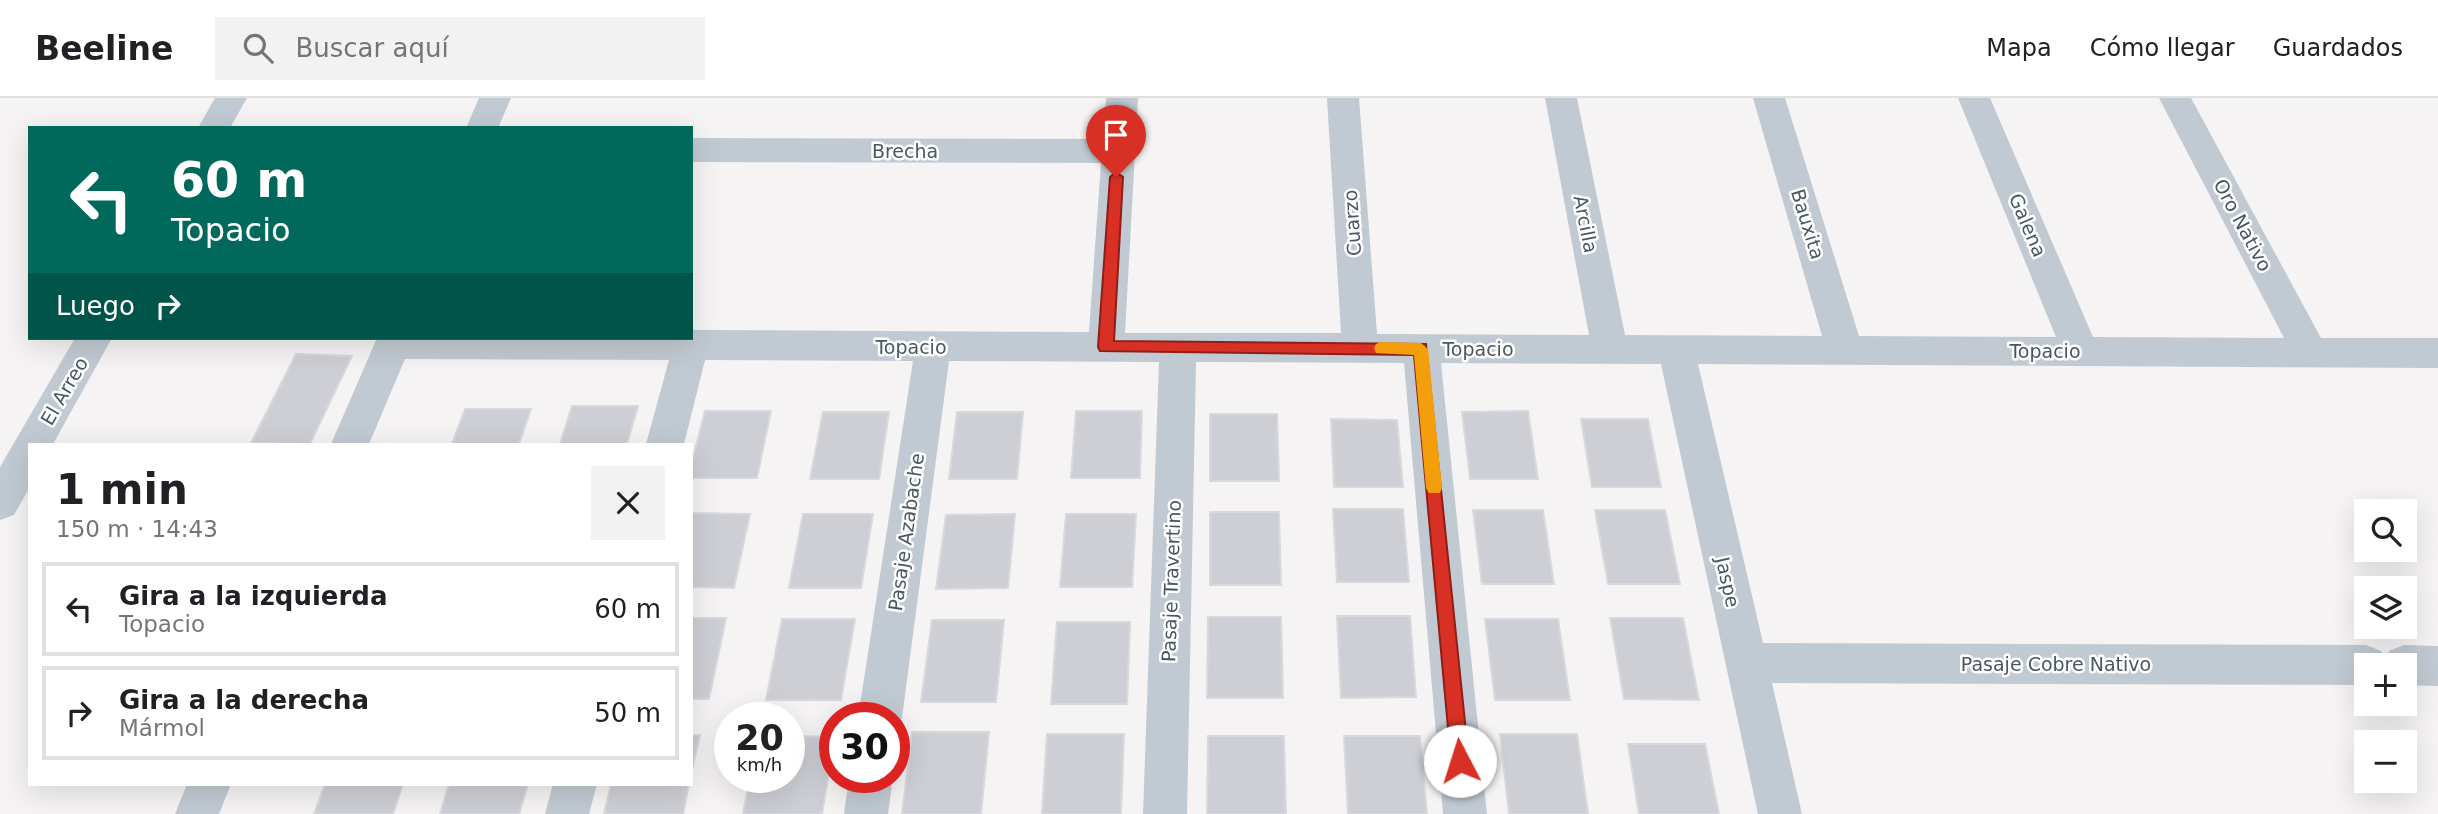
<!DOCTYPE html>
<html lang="es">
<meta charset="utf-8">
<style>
body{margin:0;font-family:"DejaVu Sans",sans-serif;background:#f2f2f2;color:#202124;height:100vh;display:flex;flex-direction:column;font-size:26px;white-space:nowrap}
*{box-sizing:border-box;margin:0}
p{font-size:23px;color:#757577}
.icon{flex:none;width:38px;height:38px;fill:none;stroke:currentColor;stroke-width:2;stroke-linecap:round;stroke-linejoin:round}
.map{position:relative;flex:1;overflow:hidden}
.drawer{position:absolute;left:28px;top:345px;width:665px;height:343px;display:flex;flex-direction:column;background:#fff;border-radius:0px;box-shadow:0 7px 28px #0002}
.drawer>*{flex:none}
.banner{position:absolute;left:28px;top:28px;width:665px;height:214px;border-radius:0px;box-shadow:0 7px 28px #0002;background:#00695c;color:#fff;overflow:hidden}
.fabs{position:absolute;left:2354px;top:401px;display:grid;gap:14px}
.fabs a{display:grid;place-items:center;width:63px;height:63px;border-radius:0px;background:#fff;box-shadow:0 7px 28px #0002;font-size:35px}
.speed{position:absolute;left:714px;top:604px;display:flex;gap:14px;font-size:35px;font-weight:700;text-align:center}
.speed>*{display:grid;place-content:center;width:91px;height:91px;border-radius:50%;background:#fff;box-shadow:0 7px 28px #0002;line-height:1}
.speed small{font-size:18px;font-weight:400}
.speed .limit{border:10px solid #d22;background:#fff;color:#111}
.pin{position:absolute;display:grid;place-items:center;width:60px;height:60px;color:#fff;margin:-72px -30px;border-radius:50% 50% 50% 0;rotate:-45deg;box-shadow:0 0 7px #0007}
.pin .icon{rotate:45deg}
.me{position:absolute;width:77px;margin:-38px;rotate:355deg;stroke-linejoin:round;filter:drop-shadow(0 0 5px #0008)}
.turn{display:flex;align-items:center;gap:24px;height:147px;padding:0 28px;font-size:32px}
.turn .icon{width:91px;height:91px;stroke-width:2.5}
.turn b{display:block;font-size:49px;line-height:60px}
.then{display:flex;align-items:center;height:66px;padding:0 28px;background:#0003;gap:14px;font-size:26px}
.round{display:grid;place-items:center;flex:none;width:74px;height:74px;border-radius:0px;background:#f2f2f2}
.headline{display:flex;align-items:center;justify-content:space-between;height:119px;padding:0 28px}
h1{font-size:42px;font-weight:800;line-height:52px}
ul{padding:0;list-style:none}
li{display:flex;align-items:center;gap:21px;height:94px;margin:0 14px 10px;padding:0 14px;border:4px solid #e0e0e0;border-radius:0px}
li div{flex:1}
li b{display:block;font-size:26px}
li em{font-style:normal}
header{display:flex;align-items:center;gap:42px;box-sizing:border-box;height:98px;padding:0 35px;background:#fff;border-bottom:2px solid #e0e0e0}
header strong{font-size:33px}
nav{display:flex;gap:38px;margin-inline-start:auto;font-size:24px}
.search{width:490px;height:63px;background:#f2f2f2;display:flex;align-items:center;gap:18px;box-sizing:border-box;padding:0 24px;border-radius:0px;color:#757577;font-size:26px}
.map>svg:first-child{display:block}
.building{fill:#cdcfd5;stroke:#d7d9de;stroke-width:2}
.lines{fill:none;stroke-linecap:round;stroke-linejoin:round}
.minor{fill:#c1cad2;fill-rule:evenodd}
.route{fill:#d93025;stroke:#8d1f18;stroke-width:2}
.slow{fill:#f59e0b}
.labels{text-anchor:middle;stroke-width:5;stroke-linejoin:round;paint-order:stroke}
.street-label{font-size:19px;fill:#4a5661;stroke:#fff}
</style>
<header>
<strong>Beeline</strong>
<div class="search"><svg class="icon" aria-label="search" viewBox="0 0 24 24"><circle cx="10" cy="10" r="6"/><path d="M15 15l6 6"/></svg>Buscar aquí</div>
<nav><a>Mapa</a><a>Cómo llegar</a><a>Guardados</a></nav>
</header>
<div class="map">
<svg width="2438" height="716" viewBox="0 0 2438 716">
<rect width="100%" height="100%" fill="#f5f3f3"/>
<path class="building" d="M296,256L352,258L310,346L251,345Z
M572,308H638L627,346H560Z
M465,311H531L519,346H452Z
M705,313H771L757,380H691V368Z
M1076,313H1142L1140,380H1071Z
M1528,313L1538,381H1470L1462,314Z
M823,314H889L879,381H810Z
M957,314H1023L1017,381H949Z
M1210,316H1277L1279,383H1210Z
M1331,321L1397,322L1403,389H1334Z
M1581,321H1648L1661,389H1592Z
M1333,411H1403L1409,484H1337Z
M1473,412H1543L1554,486H1482Z
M1595,412H1665L1680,486H1608Z
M1210,414H1279L1281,487H1210Z
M691,415L750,416L734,490L691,489Z
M803,416H873L861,490H789Z
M1015,416L1008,490L936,491L946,417Z
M1066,416H1136L1132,489H1060Z
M1337,518H1410L1416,599L1341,600Z
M1208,519H1281L1283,600H1207Z
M691,520H726L709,601H691Z
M1610,520H1683L1699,602L1624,601Z
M782,521H855L841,602H766Z
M1485,521H1558L1570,602H1495Z
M932,522H1004L996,604H921Z
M1057,524H1130L1127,606H1051Z
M912,634H989L981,716H902Z
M1047,636H1124L1121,716H1042Z
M1500,636H1577L1588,716H1509Z
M691,637H700L691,676Z
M789,638L835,639L822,716H743L750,679H789Z
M1208,638H1284L1286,716H1207Z
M1344,638H1420L1427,716H1348Z
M1628,646H1705L1719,716H1639Z
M325,686H403L393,716H314Z
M449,686H528L519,716H440Z
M611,686H689L683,716H604Z"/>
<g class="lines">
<path class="minor" d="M215,0H247L230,30H198Z
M479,0H511L498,30H466Z
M1106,0H1138L1125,235H1341L1327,0H1359L1377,236L1589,237L1545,0H1577L1625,237L1822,238L1753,0H1785L1859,238L2056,239L1958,0H1990L2093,239L2284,240L2159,0H2191L2321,240H2438V270L1698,266L1763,545L2366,547L2381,553L2385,562L2389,553L2404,547L2438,548V588L2404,587V567H2366V587L1772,585L1802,716H1758L1661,266L1441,265L1487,716H1443L1404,265L1196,264L1187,716H1143L1159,264L949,263L902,620L894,635V620H858L913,263L705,262L684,346H646L669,262L405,261L369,346H331L377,240H691V232L1089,234L1101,65L691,64V40L1103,41Z
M75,240H112L53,346H30V389L14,417L0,422V369Z
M849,679H893L888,716H844Z
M187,686H231L219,716H175Z
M553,686H597L589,716H545Z"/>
</g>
<path class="route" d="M1116,74L1123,79L1114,243L1426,246L1469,663L1466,669L1460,671L1454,669L1451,663L1414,257L1100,253L1098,249L1110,79Z"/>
<path class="slow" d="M1381,244L1421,245L1428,251L1442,390L1440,395H1429L1426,390L1414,257L1376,255L1374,250L1376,246Z"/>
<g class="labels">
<g class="street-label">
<text x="905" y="60">Brecha</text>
<text transform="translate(1352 125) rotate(-94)" y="7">Cuarzo</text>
<text transform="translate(1586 126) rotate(79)" y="7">Arcilla</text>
<text transform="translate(1808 126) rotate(73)" y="7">Bauxita</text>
<text transform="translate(2028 127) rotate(67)" y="7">Galena</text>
<text transform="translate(2243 127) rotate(62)" y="7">Oro Nativo</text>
<text x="911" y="256">Topacio</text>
<text x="1478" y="258">Topacio</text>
<text x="2045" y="260">Topacio</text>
<text transform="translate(64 293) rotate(-60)" y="7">El Arreo</text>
<text transform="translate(906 434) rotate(-82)" y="7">Pasaje Azabache</text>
<text transform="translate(1171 483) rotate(-88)" y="7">Pasaje Travertino</text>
<text transform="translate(1728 484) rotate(77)" y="7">Jaspe</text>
<text x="2056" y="573">Pasaje Cobre Nativo</text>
</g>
</g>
</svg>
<div class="fabs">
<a><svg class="icon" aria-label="search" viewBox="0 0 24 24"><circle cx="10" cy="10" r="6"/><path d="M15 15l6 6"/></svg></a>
<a><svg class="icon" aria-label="layers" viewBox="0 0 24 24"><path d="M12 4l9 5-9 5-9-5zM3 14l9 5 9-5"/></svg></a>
<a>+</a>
<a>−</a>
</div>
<div class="speed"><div>20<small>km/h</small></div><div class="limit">30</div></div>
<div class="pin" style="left:1116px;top:79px;background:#d93025"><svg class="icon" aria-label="arrive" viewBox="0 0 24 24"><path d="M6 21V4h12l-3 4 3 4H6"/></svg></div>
<svg class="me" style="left:1460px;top:663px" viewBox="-20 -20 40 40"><circle r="19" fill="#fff"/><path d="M0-13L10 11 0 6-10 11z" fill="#d93025"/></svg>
<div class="banner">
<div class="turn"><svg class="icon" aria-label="left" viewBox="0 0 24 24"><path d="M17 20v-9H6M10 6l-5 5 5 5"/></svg><div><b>60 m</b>Topacio</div></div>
<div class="then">Luego<svg class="icon" aria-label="right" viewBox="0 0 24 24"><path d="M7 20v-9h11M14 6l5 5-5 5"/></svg></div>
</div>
<section class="drawer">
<div class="headline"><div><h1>1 min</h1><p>150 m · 14:43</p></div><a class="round"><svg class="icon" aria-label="close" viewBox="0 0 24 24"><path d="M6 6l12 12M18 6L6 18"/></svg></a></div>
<ul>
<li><svg class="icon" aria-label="left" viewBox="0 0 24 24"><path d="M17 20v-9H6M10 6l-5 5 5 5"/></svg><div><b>Gira a la izquierda</b><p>Topacio</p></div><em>60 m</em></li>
<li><svg class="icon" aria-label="right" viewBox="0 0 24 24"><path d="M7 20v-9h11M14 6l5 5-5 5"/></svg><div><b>Gira a la derecha</b><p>Mármol</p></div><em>50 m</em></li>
</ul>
</section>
</div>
